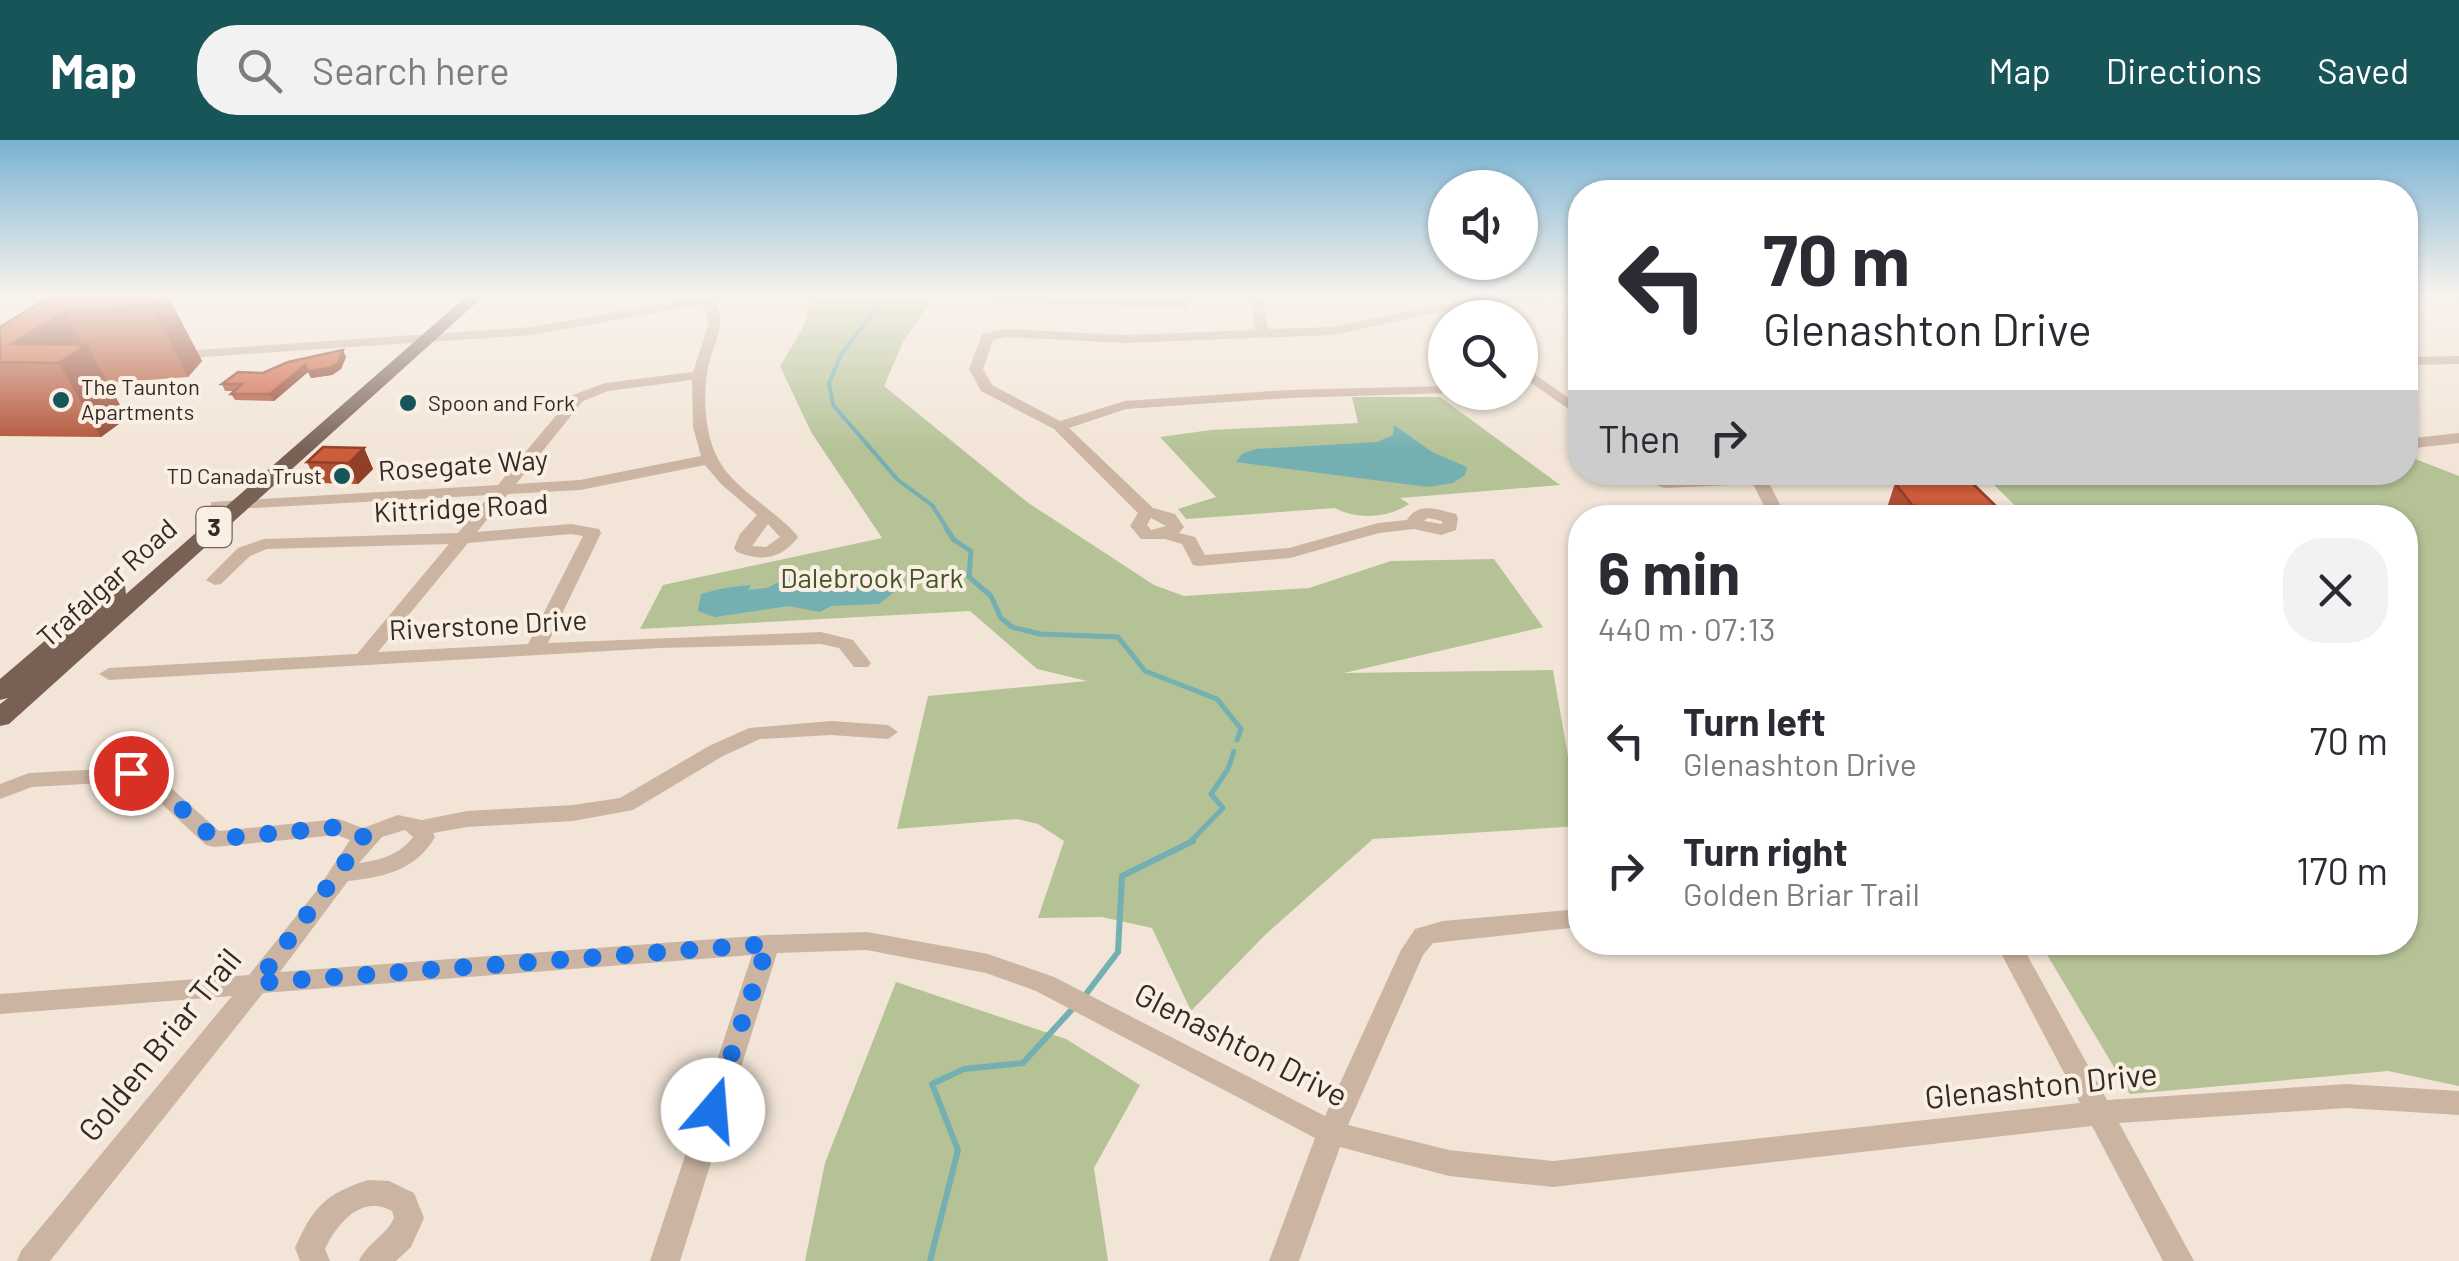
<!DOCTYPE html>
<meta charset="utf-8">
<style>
body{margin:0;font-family:Barlow,sans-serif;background:#f2f2f3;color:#2b2b33;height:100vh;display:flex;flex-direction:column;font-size:38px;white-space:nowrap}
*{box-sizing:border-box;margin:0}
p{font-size:32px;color:#7c7c81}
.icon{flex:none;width:55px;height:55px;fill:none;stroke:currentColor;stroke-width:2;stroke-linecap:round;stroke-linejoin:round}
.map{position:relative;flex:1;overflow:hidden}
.sheet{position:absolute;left:1568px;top:365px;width:850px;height:450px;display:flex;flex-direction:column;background:#fff;border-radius:40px;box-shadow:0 2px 8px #0004}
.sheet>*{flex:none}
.guide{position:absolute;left:1568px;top:40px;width:850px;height:305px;border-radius:40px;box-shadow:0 2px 8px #0004;background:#fff;color:#2b2b33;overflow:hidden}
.buttons{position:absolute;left:1428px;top:30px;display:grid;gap:20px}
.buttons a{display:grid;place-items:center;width:110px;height:110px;border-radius:50%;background:#fff;box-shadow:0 2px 8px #0004;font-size:50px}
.pin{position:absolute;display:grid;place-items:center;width:85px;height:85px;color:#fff;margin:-42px;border:5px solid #fff;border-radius:50%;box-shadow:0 2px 10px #0007}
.me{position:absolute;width:110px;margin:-55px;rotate:18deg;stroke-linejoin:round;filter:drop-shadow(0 0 8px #0008)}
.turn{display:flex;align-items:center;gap:35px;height:210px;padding:0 30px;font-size:45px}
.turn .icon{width:130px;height:130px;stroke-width:2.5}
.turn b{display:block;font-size:70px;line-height:85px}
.then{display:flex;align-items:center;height:95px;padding:0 30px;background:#0003;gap:20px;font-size:38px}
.round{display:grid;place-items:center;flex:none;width:105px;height:105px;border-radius:40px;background:#f2f2f3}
.summary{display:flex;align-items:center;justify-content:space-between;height:170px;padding:0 30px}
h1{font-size:60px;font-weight:700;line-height:75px}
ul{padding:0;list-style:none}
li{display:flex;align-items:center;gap:30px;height:130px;padding:0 30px}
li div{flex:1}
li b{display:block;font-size:38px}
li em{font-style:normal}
header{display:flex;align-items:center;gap:60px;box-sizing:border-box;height:140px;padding:0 50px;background:#185558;color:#fff}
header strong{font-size:48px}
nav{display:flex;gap:55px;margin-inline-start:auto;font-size:35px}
.search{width:700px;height:90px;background:#f2f2f3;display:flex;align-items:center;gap:25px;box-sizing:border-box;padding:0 35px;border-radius:40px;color:#7c7c81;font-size:38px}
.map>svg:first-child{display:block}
.green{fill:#b4c296}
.water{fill:#74afb1}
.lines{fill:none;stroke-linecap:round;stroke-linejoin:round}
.stream-far2{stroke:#74afb1;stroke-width:4}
.stream-far1{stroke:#74afb1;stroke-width:5}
.stream{stroke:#74afb1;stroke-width:6}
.minor{fill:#cbb4a2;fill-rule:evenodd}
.major{fill:#786055;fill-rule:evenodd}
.wall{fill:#b04f32}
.shaded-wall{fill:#904029}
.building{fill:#cd5c3a;stroke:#904029;stroke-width:2.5}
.route{stroke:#1a73e8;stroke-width:18;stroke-dasharray:0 32.4}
.poi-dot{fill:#185558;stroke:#faefe3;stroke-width:4}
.labels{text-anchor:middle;stroke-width:8;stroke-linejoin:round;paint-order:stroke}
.far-poi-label{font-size:22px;fill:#352a25;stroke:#faefe3;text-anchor:start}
.shield{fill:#faefe3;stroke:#70655e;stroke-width:2.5}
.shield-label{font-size:25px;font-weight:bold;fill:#352a25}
.street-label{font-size:28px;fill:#352a25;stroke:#faefe3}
.park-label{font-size:28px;fill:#445427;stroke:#faefe3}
.near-street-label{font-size:32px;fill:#352a25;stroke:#faefe3}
</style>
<header>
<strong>Map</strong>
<div class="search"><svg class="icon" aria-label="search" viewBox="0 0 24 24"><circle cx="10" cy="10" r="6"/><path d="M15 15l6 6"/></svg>Search here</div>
<nav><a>Map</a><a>Directions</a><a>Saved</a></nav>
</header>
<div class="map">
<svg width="2459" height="1121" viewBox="0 0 2459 1121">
<rect width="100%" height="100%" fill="#f2e5d7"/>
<path class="green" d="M813,154H1191L1188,169L932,160L904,200L884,246L1027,362L1154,445L1184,456L1309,448L1391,421L1494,419L1543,487L1344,533L1553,530L1580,686L1373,699L1266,794L1191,871L1152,788L1102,777L1038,778L1064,701L1038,684L1017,679L897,689L928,556L1087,541L1037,529L970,471L640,489L663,445L882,398L811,292L780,226L804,186Z
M1352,257H1440L1560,345L1400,358L1409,364C1389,378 1356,380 1335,368L1186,379L1178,369L1216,357L1160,297L1211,290L1358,283Z
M2405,315L2459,336V946L2388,931L2130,954L2040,803L2405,802V378L2027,377L1991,342L2139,332H2405Z
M896,842L1066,899L1140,945L1094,1028L1108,1121H805L825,1023Z"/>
<path class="water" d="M1394,285L1432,312L1467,327L1465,335L1453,343L1428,347L1236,322L1242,314L1256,309L1377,302L1393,295Z
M827,434C849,435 880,433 894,452L879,464L831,466L820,472L789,466L715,477L698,471L701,454C717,449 734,446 751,445L748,450L767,448L787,438Z"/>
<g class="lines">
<path class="stream-far2" d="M880,154L873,172L841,215L829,243L833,265L898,340L932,365L948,390"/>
<path class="stream-far1" d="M946,388L954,400L971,411L969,437L991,456L1001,478L1012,487L1040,494L1118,497L1145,531L1217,559L1241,589L1237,600
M1188,704L1223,668L1211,654L1228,629L1234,611"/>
<path class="stream" d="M1083,858L1118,812L1122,736L1193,701
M930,1121L958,1010L932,944L964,929L1023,923L1075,866"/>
<path class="minor" d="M698,154H742L715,162C728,187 713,202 708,228C703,255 704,293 718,319C734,349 772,368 795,393L798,397C782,419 761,422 737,412L734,408L740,394L757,375L721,344L705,325L580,350L508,354L477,392L571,384L599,389L601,393L548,503L821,492L853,500L871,523L868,527H854L839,508L821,504L659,508L109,540L99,534L109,528L357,514L449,404L267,409L250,416L221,444L215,445L206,440L238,408L264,399L458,393L490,355L217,370L211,368V362L498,345L573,255L605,243L693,232L709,183L704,164L532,195L172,219L165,215L167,212L532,187L699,157ZM692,240L693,287L701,316L580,340L516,344L583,261L608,251ZM768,384L780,397L766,407L752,406ZM571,394L583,396L528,504L378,512L468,403Z
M1250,154H1262L1268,189L1332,187L1478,156L1580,154V159L1478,164L1332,195L1125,203L1006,197L993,200L983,229L992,245L1060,281L1125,261L1288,250L1445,246V252L1450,253L1288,258L1126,269L1069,288L1153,368L1175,374L1184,387L1179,393L1195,397L1205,415L1289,408L1378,383L1407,380C1419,361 1438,370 1456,374L1458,378L1456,390L1441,395L1414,389L1379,393L1290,418L1199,426L1193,425L1182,404L1165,399H1141L1130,386L1138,373L1054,289L981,251L969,229L982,194L1006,189L1125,195L1255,190ZM1151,378L1166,386L1151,390L1147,385ZM1428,378L1442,381V384L1424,381Z
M2448,154H2459V162Z
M2459,216V224L2405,225V217Z
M1520,224L1580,266V277L1520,235Z
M2459,293V303L2405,309V299Z
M1624,332H1649L1665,338L1747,332H1935L1927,337L1769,343L1787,378H1770L1753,344L1664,348Z
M831,581L888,585L898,592L888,599L831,595L760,599L723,616L633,670L573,681L467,687L433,693L435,697C416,730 385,737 348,741L280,832L768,795L867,792L988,814L1054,837L1325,976L1401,810L1415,789L1443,781L1580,769V787L1433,803L1423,815L1348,985L1449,1010L1553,1021L2080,963L1995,802H2020L2107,960L2346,944L2459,951V975L2346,968L2119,983L2194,1121H2163L2092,986L1553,1047L1449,1036L1340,1007L1299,1121H1269L1315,998L1036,851L986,833L867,810L777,813L680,1121H650L752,815L263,853L50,1121H17L21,1111L232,856L0,874V854L249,835L318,749L350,700L337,695L214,707L206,705L137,641L32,647L0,659V644L29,633L142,627L150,629L219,691L339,679L363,688L398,675L422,680L467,671L573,665L620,658L709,606L749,588ZM405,690L413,697C399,715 381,720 359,723L382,697Z
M368,1040L389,1041L414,1053L424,1078L411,1107L396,1121H359C367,1103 386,1096 394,1078L392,1071C361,1054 337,1084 325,1109L330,1121H300L295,1108C313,1067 325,1054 368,1040Z"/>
<path class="major" d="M469,154H486L9,584L0,586V564L8,558L0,560V539L109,446H125L126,454Z"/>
</g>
<path class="wall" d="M127,154H167L202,221L188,237L108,243L127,278L101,297L0,296V187Z
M346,217L341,229L332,235L311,238L308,232L274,261L235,260L231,254L235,251H225L222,244L263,233Z
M364,308L373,329L358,344L317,343L307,322Z
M1895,343L1998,368L1994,378H1890L1886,371Z"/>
<path class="shaded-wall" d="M164,154H167L202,221L188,237L151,166Z
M64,172L84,207L87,205L127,278L101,297L59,223L12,204Z
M343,210L346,217L341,229L332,235L311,238L308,231Z
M305,225L308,232L274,261L270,254Z
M364,308L373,329L358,344L349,323Z"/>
<path class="building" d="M127,154H164L151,166L64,172L12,204L87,205L59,223L0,222V187L48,158Z
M343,210L338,223L329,228L308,231L305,225L270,254H231L242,244H222L238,232L263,233L288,222Z
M323,307L364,308L349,323L307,322Z
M1969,340L1998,368L1926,375L1918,366H1913L1895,343Z"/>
<linearGradient id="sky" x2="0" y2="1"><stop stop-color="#79b2d2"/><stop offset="0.5" stop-color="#f9f3ed"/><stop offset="1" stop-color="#f9f3ed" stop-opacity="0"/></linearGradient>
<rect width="2459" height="311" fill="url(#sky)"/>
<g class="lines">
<path class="route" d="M131,633L150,639L214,699L339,687L364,697L257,843L768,804L713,970"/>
</g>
<g class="poi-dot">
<circle cx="61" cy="260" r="10"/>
<circle cx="408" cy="263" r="10"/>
<circle cx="342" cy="336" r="10"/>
</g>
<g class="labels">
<g class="far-poi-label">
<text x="81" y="255">The Taunton<tspan x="81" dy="25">Apartments</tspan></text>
<text x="428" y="271">Spoon and Fork</text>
<text x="322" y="344" text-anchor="end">TD Canada Trust</text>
</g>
<rect class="shield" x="196.5" y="367" width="35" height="40" rx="8"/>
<g class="shield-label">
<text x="214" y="396">3</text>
</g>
<g class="street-label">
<text transform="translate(463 325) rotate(-4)" y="10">Rosegate Way</text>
<text transform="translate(461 368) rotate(-3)" y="10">Kittridge Road</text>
<text transform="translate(107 443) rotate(-42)" y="10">Trafalgar Road</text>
<text transform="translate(488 485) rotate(-3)" y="10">Riverstone Drive</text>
</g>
<g class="park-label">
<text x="872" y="448">Dalebrook Park</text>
</g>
<g class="near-street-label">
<text transform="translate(160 905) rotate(-51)" y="11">Golden Briar Trail</text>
<text transform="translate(1241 905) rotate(27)" y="11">Glenashton Drive</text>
<text transform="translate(2041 946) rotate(-6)" y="11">Glenashton Drive</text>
</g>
</g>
</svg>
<div class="buttons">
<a><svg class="icon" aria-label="sound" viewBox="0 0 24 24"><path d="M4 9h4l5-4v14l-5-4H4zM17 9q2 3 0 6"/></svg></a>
<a><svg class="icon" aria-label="search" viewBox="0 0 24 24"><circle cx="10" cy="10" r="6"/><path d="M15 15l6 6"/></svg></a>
</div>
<div class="pin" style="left:131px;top:633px;background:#d93025"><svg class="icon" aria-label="arrive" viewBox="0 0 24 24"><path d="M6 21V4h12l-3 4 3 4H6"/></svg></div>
<svg class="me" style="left:713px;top:970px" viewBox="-20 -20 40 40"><circle r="19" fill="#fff"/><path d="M0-13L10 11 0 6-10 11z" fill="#1a73e8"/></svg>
<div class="guide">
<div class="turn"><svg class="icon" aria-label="left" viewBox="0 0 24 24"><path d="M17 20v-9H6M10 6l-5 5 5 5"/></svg><div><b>70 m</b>Glenashton Drive</div></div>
<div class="then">Then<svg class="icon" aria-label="right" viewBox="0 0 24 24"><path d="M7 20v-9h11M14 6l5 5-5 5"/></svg></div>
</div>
<section class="sheet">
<div class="summary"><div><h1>6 min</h1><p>440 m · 07:13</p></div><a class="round"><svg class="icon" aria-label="close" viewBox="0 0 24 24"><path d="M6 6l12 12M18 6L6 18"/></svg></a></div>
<ul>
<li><svg class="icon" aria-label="left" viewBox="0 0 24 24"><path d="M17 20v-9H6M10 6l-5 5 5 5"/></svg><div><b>Turn left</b><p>Glenashton Drive</p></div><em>70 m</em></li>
<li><svg class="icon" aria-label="right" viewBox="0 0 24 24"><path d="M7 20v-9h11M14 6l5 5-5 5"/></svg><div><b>Turn right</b><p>Golden Briar Trail</p></div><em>170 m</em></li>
</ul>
</section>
</div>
